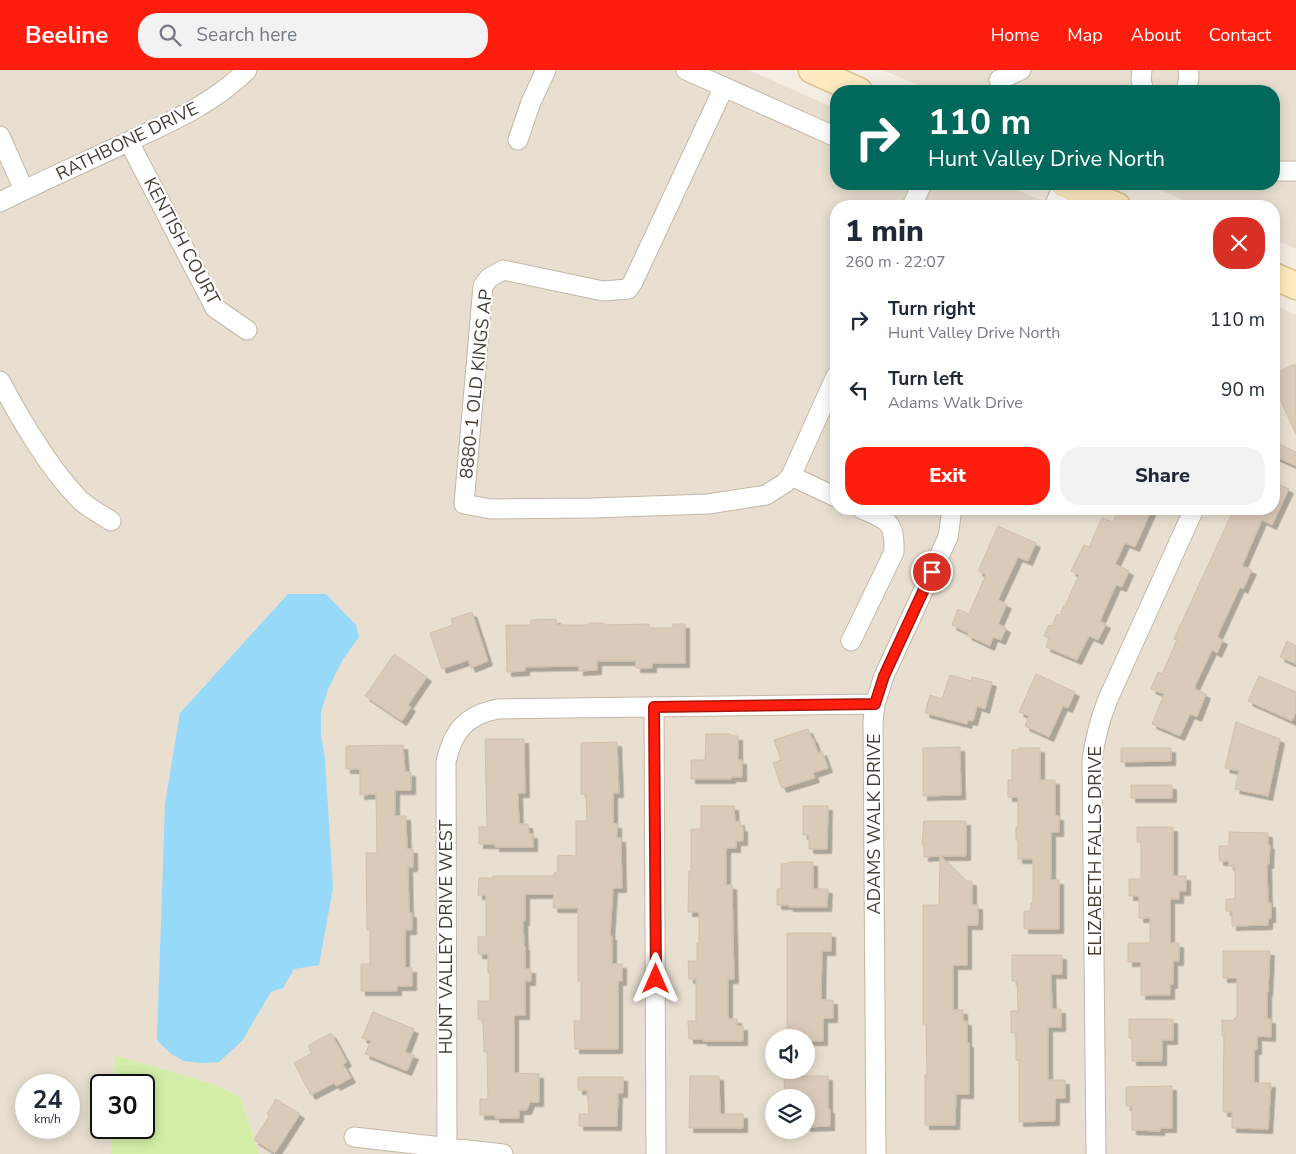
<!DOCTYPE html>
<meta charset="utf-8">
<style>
body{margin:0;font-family:"Nunito Sans",sans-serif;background:#f2f2f3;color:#1f2937;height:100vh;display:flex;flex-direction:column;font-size:19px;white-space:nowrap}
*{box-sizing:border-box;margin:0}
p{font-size:16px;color:#747a83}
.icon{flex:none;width:28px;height:28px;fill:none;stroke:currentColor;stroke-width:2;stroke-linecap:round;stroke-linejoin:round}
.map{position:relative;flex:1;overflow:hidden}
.side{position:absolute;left:830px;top:130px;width:450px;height:315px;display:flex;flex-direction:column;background:#fff;border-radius:20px;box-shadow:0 2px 12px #0003}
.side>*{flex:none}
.hud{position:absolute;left:830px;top:15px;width:450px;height:105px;border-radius:20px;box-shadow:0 2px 12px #0003;background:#00695c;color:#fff;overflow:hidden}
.controls{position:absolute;left:765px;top:959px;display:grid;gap:10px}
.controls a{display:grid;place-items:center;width:50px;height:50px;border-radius:50%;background:#fff;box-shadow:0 2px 12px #0003;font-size:25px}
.speed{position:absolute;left:15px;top:1004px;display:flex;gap:10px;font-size:25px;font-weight:700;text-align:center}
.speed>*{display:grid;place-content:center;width:65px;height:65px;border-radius:50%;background:#fff;box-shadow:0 2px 12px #0003;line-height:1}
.speed small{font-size:12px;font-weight:400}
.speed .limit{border:2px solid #111;border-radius:8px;background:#fff;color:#111}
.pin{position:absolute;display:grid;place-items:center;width:42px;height:42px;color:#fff;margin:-21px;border:2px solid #fff;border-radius:50%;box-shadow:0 1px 5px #0007}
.me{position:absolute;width:55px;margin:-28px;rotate:0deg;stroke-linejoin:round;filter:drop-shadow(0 0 4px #0008)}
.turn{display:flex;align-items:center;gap:18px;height:105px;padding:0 15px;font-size:22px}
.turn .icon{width:65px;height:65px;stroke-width:2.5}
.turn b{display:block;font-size:35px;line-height:42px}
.round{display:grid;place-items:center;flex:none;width:52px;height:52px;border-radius:20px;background:#f2f2f3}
.summary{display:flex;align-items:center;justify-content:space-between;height:85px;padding:0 15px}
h1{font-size:30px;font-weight:800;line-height:38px}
.primary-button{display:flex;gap:10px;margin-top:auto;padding:10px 15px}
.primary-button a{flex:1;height:58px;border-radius:20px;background:#ff1e0e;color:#fff;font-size:20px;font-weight:800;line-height:58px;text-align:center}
.primary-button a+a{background:#f2f2f3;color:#1f2937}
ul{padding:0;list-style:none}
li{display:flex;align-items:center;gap:15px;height:70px;padding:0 15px}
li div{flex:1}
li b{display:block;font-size:19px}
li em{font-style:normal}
header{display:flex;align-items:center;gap:30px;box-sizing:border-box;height:70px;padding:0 25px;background:#ff1e0e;color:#fff}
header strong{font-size:24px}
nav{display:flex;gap:28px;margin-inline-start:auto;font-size:18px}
.search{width:350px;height:45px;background:#f2f2f3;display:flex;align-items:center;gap:12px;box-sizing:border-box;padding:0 18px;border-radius:20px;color:#747a83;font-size:19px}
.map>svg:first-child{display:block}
.residential{fill:#e8dfd0;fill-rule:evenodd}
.green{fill:#d3eda6}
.water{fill:#97d9f9}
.building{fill:#dacaba;stroke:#d2bfa9;filter:url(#shadow)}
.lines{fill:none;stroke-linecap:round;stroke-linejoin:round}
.street-casing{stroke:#c3b7a7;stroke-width:21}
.secondary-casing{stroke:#dcc28e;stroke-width:29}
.street{stroke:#fff;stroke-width:19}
.secondary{stroke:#ffebc1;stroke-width:26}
.route-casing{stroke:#a61409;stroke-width:12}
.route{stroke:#ff1e0e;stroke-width:9}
.labels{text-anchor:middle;stroke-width:4.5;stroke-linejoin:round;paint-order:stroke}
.street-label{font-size:18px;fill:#463d32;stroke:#fff}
</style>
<header>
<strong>Beeline</strong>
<div class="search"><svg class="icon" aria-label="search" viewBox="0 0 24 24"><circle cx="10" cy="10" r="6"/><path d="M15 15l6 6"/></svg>Search here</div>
<nav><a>Home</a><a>Map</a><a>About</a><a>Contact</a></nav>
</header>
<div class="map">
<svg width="1296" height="1084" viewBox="0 0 1296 1084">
<defs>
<filter id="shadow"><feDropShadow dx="4.5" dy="4.5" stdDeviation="0" flood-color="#0004"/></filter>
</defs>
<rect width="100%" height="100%" fill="#f4ede3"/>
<path class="residential" d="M0,0H749L836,39V114H1004L1054,136H836V439H1274V235L1296,245V1084H259L240,1027L216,1015L115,985L114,1015H101V1058H112L111,1084H0ZM774,968H806V1000H774ZM26,1015H69V1058H26ZM774,1028H806V1060H774Z
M883,0H1296V179L1274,169V136H1198L1146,114H1274V21H932Z"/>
<path class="green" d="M115,985L216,1015L240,1027L259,1084H111L112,1058H144V1015H114Z"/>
<path class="water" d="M288,524H326L356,555L359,567L342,591L328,619L321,642V664L325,689L333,818L319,895L294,899L283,918L271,922L242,971L219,992L200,993L184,991L171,984L157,970L165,734L180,643Z"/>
<path class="building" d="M1293,295H1296V364L1277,323L1274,325V304Z
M1274,372L1296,382V396L1274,386Z
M1274,412L1289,419L1272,455L1262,450L1242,496L1252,500L1243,519L1240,517L1217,567L1223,570L1217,583L1212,580L1195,616V619L1206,624L1197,647L1190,644L1180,666L1152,654L1164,624L1151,619L1158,602L1162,604L1177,570L1174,569L1234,439H1274Z
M1119,439H1152L1135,477L1125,473L1115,494L1129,501L1122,517L1116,515L1100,551L1106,554L1098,570L1089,566L1077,590L1046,577L1049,568L1044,566L1049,555L1052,556L1057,544L1060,545L1064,535L1065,536L1079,505L1071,501L1084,475L1089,477L1102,448L1113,452Z
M998,456L1036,473L1028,491L1018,487L998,530L1007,534L998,554L1006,558L1001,570L993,567L990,576L967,565L968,563L952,555L958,539L969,544L986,504L978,501Z
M472,542L488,591L471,598L468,590L442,599L430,563L453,555L451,549Z
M556,549L557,555H589V553H604V555L649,554V558H673V554H685V593H652V598H636V591H597V600L579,601V596L525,597V601L507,602L506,555H531V550Z
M1287,571L1296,576V594L1280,587Z
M394,584L427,607L408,635L411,637L402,651L365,626Z
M1036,604L1075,622L1068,638L1063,636L1049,667L1025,656L1029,646L1019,642Z
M950,605L971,611L972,607L992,612L985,639L977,636L973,651L968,650L967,654L925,643L930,625L942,629Z
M1259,606L1296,622V642L1292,651L1248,631Z
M1236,652L1280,669L1268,726L1235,719L1239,701L1225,698Z
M808,659L812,669L813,668L818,683L822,681L828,698L813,703L815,708L782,718L773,693L781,690L774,670Z
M706,664H730L732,666H738V690H742V707H731V709H691V690H705Z
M485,669H524L525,723H518L519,754H528L529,764H533V777H495V774H479V757H487Z
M617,672L619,723H613V754H617V768H621L622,818H613L610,866H612V894H622V911H618V979H575L574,951H581V911H578V838H553L554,824H525V851H523L524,876H525V899H531V911H525V945H514V1003L539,1004V1032H530L527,1040H519V1048H495V1045H480V1029H488L487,982H484L483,949H478V931H490V903H488V884H478V867H486V825H478L479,808H493V806H554V803H557L558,785L576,786V751H587L586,724H581V673Z
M403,675L405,702H411V720H395V746H406L407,779H413V797H408L409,843H412V860H405V898H412V916H397V921H361V894H370V860H367L366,783H377L376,724L360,725V699H346V676Z
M960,677L961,725L923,726V678Z
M1019,678H1040V710H1055V746H1059V762H1051V810H1059V859H1024V841H1031V833H1033V789H1018V770H1016V757H1018V727H1008V710H1012V680H1019Z
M1121,678H1171V691L1121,692Z
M1131,715H1172V728H1131Z
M701,736H734L735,752L740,751V757H743V771H736V778H726V815H732L733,863L734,909H728V949H737V956H743V971H703V969H689L688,951H696V909H689L688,891H697V873H699V842H688L689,801H691V759H701Z
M803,736H828L827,779H809V765H803Z
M924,751H966V786H941L966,811H972V835H978V855H967V895H953V940H963V951H967V973H969V1024H956L955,1055H925V1005H927L926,954H923V835H939L940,786L924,787V774H922Z
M1137,757H1173V806H1186V821H1179V829H1170V873H1179V891H1173V914H1170V925H1141V892H1128V873H1150V848H1139V826H1129V809H1141V772H1137Z
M1229,762L1268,763V775H1270L1269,794H1267L1268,833H1271V848H1268V855L1232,856V841H1226V829H1235V796H1229V791H1219V776H1229Z
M789,792H813V819H828L827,837H789V835H777V819H781V794H787Z
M787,863H831V881H822L821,930H833V948H823V971H806V968H787Z
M1223,881H1270L1268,922H1267V949H1271V967L1257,966V980H1254V1013H1271L1268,1059L1232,1058V1042H1223L1224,966H1222V950L1234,951V948H1237V908H1223Z
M1012,885H1062V904H1051L1052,939H1061V957H1048V1010H1065V1028H1055V1051L1019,1052V990H1016V963H1011V941H1018L1017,911H1012Z
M373,942L414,959L405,982L414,985L407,1001L365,984L371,971L362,968Z
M1129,949H1173V970H1162V991H1132V968H1129Z
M331,963L347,992L343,994L351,1008L336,1016L334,1013L311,1025L294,993L312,983L308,976Z
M690,1006H719L720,1044H743V1058H689Z
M784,1006H828V1039H830V1056L806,1057V1028H785Z
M578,1007H623V1023H618L617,1056H579V1044H589L587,1020H578Z
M1172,1016V1058H1160V1061L1132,1060V1036H1126V1017Z
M276,1029L300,1044L275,1083L254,1070L269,1046L267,1044Z"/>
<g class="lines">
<defs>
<path id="street" d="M686,0L836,67
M1142,0L1141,10L1144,21
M999,10L1021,0
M724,17L633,212L628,219L603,221L503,200L489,208L483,216L464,434L491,439L593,438L708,434L766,425L785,413L791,406L836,306
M1186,21L1189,8L1188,0
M0,66L24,120
M518,70L531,32L546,0
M129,72L215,238L247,260
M1274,101H1296
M0,132C44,110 90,90 134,69C175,50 215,32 247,0
M912,136L922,114
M1054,136L1064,114
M0,311C21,350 48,397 79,429C88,438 101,444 111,451
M791,406L836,427
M851,571L894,482C895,452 888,450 862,439
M654,637L656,1084
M354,1067L503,1084
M447,1077L446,692C453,660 467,645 498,639L875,634
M876,1084L873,652L875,634L884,606L948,467L952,439
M1096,1084L1092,690C1095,668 1100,649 1108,629L1194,439"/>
<path id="secondary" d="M812,0L859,21
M1064,114L1117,136
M1274,206L1296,216"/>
</defs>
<use href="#street" class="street-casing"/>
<use href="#secondary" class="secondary-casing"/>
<use href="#street" class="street"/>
<use href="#secondary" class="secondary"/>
</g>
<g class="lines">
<defs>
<path id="route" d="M656,909L654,637L875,634L884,606L932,502"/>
</defs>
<use href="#route" class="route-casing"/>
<use href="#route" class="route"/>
</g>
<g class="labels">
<g class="street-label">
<text transform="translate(127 71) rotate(-26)" y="6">RATHBONE DRIVE</text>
<text transform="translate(182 171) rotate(62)" y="6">KENTISH COURT</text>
<text transform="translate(476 314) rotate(-84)" y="6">8880-1 OLD KINGS AP</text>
<text transform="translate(874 754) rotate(-90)" y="6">ADAMS WALK DRIVE</text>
<text transform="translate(1095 781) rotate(-90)" y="6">ELIZABETH FALLS DRIVE</text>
<text transform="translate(446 867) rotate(-90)" y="6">HUNT VALLEY DRIVE WEST</text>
</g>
</g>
</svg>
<div class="controls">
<a><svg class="icon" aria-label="sound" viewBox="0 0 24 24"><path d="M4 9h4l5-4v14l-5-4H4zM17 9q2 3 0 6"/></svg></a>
<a><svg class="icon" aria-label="layers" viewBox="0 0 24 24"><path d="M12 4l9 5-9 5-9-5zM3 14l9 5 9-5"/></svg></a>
</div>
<div class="speed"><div>24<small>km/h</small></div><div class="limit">30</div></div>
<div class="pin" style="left:932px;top:502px;background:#d93025"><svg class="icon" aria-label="arrive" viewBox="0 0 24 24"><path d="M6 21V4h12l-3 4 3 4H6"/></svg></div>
<svg class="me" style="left:656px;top:909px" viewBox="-20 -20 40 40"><path d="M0-17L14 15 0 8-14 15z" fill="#ff1e0e" stroke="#fff" stroke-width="4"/></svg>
<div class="hud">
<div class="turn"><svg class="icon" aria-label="right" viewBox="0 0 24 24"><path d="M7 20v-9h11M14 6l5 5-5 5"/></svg><div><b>110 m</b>Hunt Valley Drive North</div></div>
</div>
<section class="side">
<div class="summary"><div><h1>1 min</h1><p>260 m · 22:07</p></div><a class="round" style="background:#d93025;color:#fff"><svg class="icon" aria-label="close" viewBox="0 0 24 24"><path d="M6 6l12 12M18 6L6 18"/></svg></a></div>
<ul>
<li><svg class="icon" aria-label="right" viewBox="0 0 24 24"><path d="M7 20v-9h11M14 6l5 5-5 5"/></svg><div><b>Turn right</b><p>Hunt Valley Drive North</p></div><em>110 m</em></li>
<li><svg class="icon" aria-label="left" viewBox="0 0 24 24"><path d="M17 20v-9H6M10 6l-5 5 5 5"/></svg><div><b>Turn left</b><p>Adams Walk Drive</p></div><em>90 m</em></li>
</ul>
<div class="primary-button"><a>Exit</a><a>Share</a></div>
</section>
</div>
